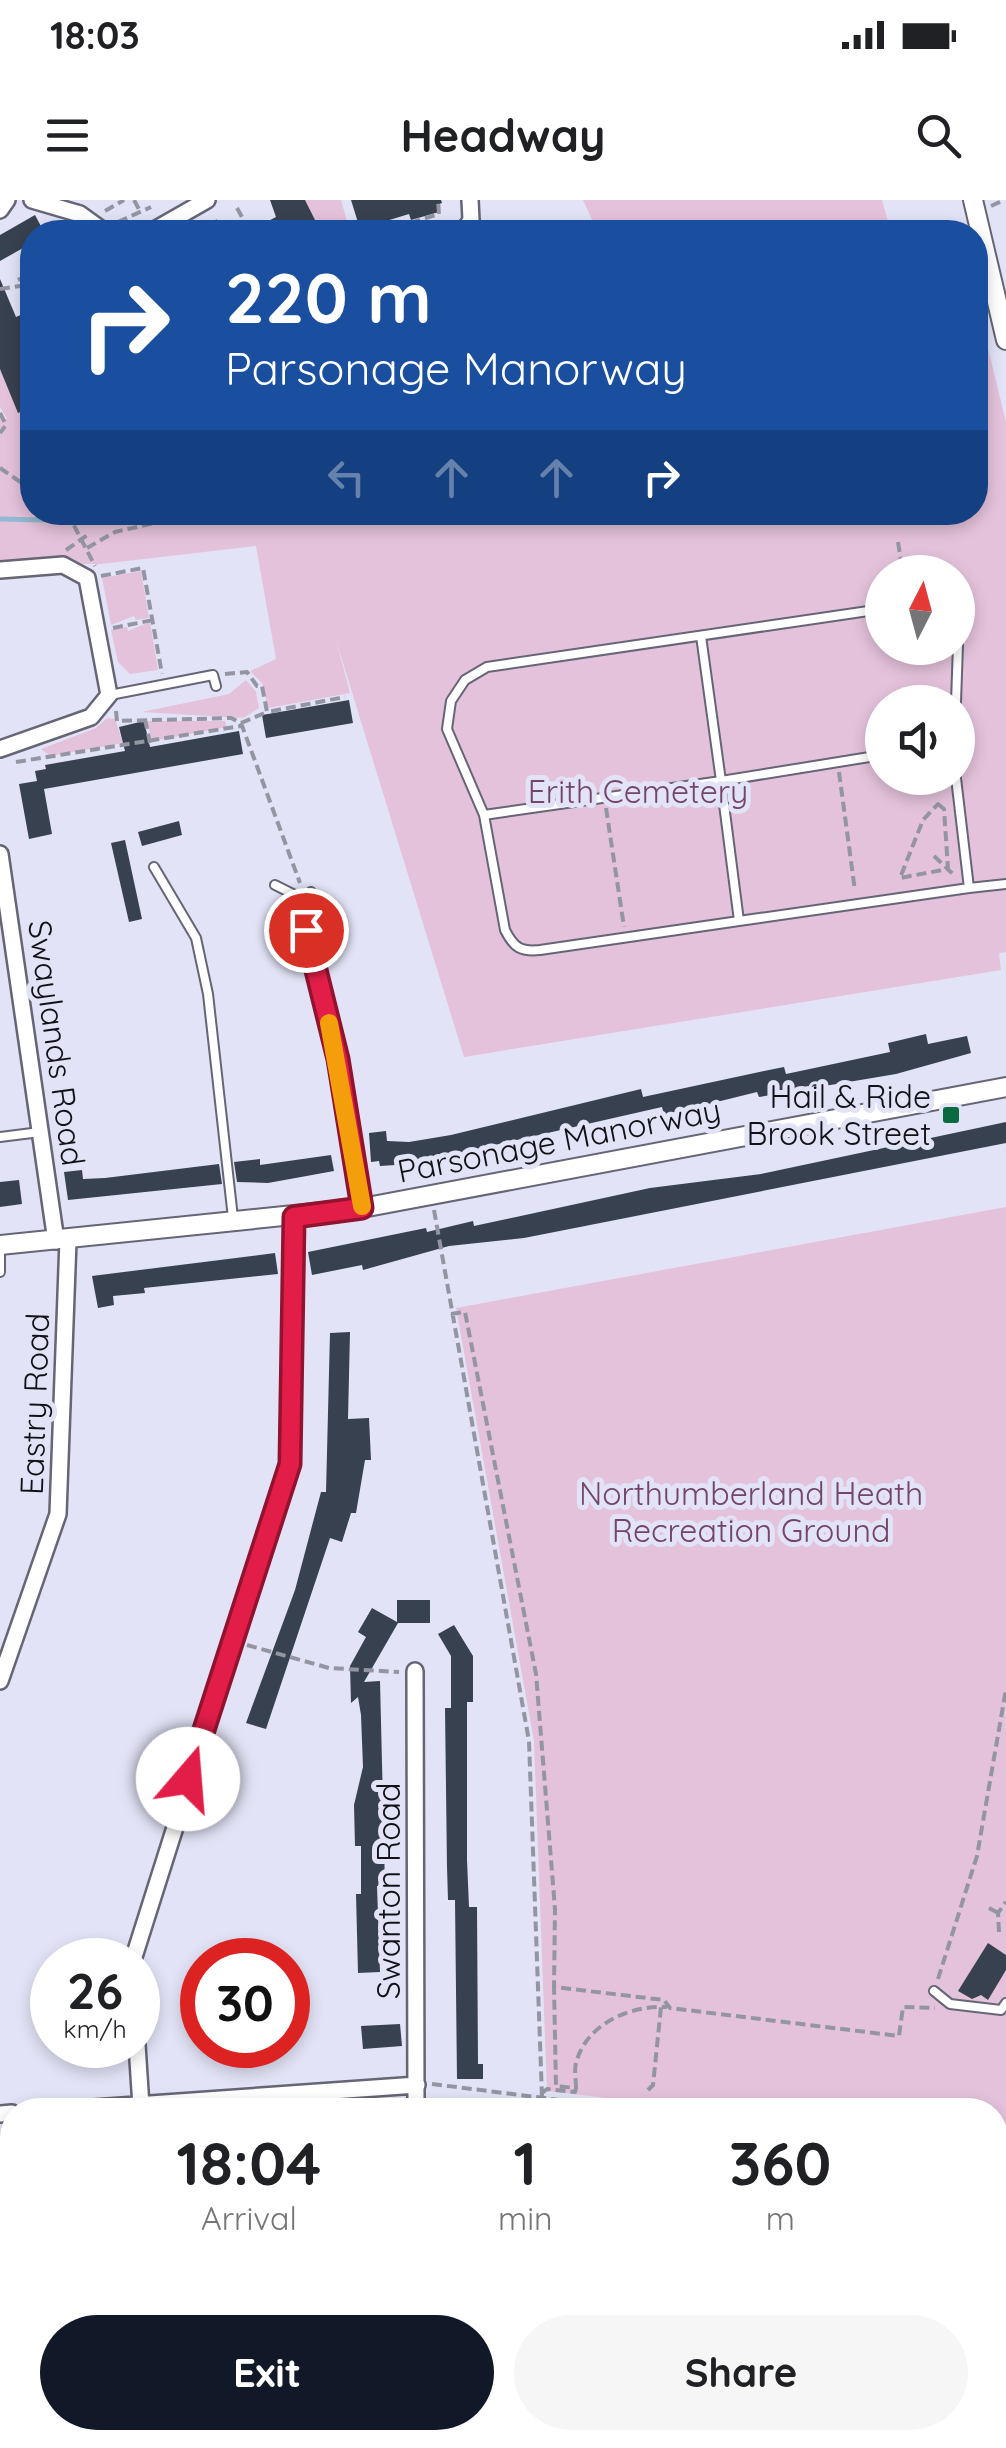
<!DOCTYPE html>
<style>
body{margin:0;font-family:Quicksand,sans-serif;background:#f6f6f6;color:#202124;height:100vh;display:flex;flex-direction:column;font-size:38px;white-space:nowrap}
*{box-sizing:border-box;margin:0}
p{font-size:32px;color:#757577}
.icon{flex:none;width:55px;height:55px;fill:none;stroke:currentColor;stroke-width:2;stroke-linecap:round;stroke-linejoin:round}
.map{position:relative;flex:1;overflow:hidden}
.details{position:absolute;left:0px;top:1898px;width:1008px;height:352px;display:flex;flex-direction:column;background:#fff;border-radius:40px 40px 0 0;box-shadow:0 5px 15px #0003}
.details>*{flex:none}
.guide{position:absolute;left:20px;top:20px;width:968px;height:305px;border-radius:40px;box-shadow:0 5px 15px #0003;background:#1a4fa0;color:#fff;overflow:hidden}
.needle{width:65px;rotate:6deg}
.fabs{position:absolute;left:865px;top:355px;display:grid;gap:20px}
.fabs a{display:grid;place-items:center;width:110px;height:110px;border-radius:50%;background:#fff;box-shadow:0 5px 15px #0003;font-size:50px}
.speed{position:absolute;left:30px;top:1738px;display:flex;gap:20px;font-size:50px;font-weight:700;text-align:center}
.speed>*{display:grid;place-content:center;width:130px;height:130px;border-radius:50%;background:#fff;box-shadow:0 5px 15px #0003;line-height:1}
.speed small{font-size:25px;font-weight:400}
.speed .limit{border:15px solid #d22;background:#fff;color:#111}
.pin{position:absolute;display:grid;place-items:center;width:85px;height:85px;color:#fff;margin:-42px;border:5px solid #fff;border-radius:50%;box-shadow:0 2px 10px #0007}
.me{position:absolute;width:110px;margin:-55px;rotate:18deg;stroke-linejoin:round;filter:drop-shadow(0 0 8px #0008)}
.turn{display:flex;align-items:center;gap:35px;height:210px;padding:0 40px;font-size:45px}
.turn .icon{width:130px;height:130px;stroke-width:2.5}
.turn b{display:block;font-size:70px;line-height:85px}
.lanes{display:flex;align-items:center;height:95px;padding:0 40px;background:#0003;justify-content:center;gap:50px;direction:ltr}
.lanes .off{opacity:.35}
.eta{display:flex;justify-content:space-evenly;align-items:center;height:170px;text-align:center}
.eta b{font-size:60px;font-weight:700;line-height:70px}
.primary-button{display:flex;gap:20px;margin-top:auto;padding:20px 40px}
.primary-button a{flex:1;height:115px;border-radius:60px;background:#111827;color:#fff;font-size:40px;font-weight:700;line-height:115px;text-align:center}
.primary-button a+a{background:#f6f6f6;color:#202124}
.status{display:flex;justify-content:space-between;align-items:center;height:70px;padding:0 50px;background:#fff;direction:ltr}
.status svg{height:28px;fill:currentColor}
header{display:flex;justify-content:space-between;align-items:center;height:130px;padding:0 40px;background:#fff;font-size:45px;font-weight:700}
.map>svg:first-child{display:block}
.green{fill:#e4c2db;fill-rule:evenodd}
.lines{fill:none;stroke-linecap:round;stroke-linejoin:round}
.stream{stroke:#92b9cf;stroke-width:5}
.building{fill:#38414f}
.service-casing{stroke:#656576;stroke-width:12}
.minor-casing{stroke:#656576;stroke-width:20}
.tertiary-casing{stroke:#656576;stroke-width:22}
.path{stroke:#9495a3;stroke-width:4;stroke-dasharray:10 5;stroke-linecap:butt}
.service{stroke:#fff;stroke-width:8}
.minor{stroke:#fff;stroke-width:15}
.tertiary{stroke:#fff;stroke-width:18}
.route-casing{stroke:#92132f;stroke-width:25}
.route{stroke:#e11d48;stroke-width:18}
.slow{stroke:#f59e0b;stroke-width:18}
.poi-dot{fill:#0b6b40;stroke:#e2e3f6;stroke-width:4}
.labels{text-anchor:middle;stroke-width:10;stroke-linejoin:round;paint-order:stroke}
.park-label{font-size:32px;fill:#734569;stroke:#e2e3f6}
.street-label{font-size:32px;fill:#111117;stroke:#e2e3f6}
.poi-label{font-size:32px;fill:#111117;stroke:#e2e3f6;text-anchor:end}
</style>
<div class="status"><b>18:03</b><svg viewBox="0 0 49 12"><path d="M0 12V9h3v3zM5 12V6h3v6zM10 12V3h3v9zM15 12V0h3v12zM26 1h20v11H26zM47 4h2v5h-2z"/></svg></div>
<header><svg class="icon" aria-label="menu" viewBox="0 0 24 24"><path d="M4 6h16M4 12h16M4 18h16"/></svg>Headway<svg class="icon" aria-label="search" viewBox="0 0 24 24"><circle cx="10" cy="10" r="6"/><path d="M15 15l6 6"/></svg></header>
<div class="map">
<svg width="1006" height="2248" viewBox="0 0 1006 2248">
<rect width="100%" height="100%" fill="#e2e3f6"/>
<path class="green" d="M298,0H341L350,32L338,19L344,32H316L307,3L301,5Z
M583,0H882L891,32H598Z
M975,95L1006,222V752L999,753L1001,770L464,857L336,440L350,493L268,508L262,483L250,471L276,459L256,346L101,364H83L69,357L0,362V219H7L0,207V166L22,210L32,209V312H975ZM882,372H958V448H882ZM882,502H958V578H882Z
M141,371L149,418L136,420L134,416L111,425L102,378Z
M150,422L158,470L130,474L118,462L111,430L127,427L128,431Z
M246,480L256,492L259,508L243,518L142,512L229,494Z
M107,518L115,519L123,543L50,556L41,549L96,528Z
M225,521L227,527L152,541L147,521Z
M1006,1007V1945L995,1943V1910H710L547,1891L534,1541L456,1108Z"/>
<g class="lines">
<path class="stream" d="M0,319L41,320L82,312"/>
</g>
<path class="building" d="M270,0H305L321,32H247L276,17Z
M351,0H441L442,3L437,5L439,12L411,20L409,14L360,29Z
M35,15L44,32H32V43L0,61V35Z
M0,79L16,117L32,110V207L18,213L0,169Z
M349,500L353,523L266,538L262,515Z
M144,521L150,547L239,531L243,554L44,589L52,634L29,639L19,584L37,581L35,571L46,569L45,565L125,551L119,527Z
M179,621L182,635L142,646L138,632Z
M125,640L142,719L129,722L111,643Z
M926,834L928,844L967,836L971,853L896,874L759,897L757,892L664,915L662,907L411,964L380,966L379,961L371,962L369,933L386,931L387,941L409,942L451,935L641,889L643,897L764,871L784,867L786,874L890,852L888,843Z
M1006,922V943L524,1038L449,1046L363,1070L362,1065L312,1075L308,1052L426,1028L427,1032L473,1021L474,1026L650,988L761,974Z
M331,955L334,971L268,983L237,982L234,962L260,959V965Z
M219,964L222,984L68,1000L64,972L82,970L83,979L105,978Z
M19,980L22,1004L0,1007V982Z
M275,1053L278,1074L144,1088L145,1093L113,1096L114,1105L98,1108L92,1076Z
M350,1132L348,1219L369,1218L371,1260H365L356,1313H351L342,1342L330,1338L266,1529L246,1523L295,1390L321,1292H326L330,1133Z
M397,1400H430V1423H398L364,1482L380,1481L385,1686H377L380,1772L358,1773L356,1694H361V1646H355L354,1605L363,1567L361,1515L358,1497L351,1503L350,1466L366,1437L358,1432L372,1408L397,1422Z
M454,1425L473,1456V1502H467V1660L469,1707H477L478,1864H483V1879H457L455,1700H448L447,1667L445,1508H451V1456L438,1434Z
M988,1743L1006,1755V1770L988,1800L981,1795L972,1799L958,1791Z
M400,1824L402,1846L363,1849L361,1826Z"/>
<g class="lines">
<defs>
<path id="service" d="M469,25L487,32
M701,436L721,581L882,555
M110,495L213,475L216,486
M956,502L958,445
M956,578L969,688L1006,684
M484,615L721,581L739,721L969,688
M154,667L196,738L208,794L233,1018
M275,685L313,704
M311,692L316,727
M739,721L540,750C521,752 514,748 505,730L484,615L447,529L451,501L465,480L487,467L882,409
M0,937L40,932
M0,1048V1072
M934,1791L950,1804L1001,1810L1006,1803"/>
<path id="minor" d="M32,0L80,14L105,32
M0,10L7,0
M151,32L207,0
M463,32L471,20L470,0
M0,370L63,365L87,378L109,495L91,517L0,549
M0,654L56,1041
M306,731L339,859L362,1008
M290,735L331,725
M415,1471L416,1910
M0,1481L58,1314L68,1040
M133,1760L290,1264L295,1017
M137,1845L141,1906
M65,1910L417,1885
M0,1914L12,1913
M995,1958L1006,1959
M0,2095L12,2111
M995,2213L1006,2210
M117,2238L126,2248
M552,2241L649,2248
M397,2248L398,2238
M827,2248L895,2238"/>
<path id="tertiary" d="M973,0L1006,140
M0,1045L362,1008L1006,887"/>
</defs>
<use href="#service" class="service-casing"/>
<use href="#minor" class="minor-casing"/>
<use href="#tertiary" class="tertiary-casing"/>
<path class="path" d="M134,0L141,13
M991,6L1004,0
M237,8L250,31
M105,11L124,0
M215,20L223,32
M118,22L151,7
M344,29L346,32
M382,32L439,14L438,0
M18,80L22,78L32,98
M0,89L26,85
M975,121L986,119
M0,213L6,225L0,233
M0,268L32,290
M67,312L95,366
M898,342L901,361L932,366L942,372
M87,348L115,332L203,312
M66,350L89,334
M101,376L143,368L162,474
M958,383L969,406L961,433
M113,428L153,420
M225,474L247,472L257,486H262L267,512L345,497
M116,511L117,521L231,518L241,523L300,683
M145,519L150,543
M241,523L267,512
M16,562L241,526
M839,572L855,691
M938,604L944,609L948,669L900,678L923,620Z
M606,608L624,727
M934,656L954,675
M281,721L278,716L286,703
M434,1010L529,1541L542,1897
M451,1114L465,1112L536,1474L555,1709L554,1787
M247,1445L329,1468L399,1472
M989,1708L998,1713
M999,1732L998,1713L1006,1702
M938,1779L977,1656L1006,1489
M432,1884L640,1910
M576,1888C576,1881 574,1870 576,1863C586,1824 630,1805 667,1807
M648,1890L653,1885L661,1807
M542,1893L547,1889L575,1892L576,1888L556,1886L554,1787L664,1800L670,1808L899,1836L903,1807L935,1808"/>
<use href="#service" class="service"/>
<use href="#minor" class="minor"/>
<use href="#tertiary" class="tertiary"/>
</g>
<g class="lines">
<defs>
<path id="route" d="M188,1579L290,1264L294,1017L362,1008L338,859L306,730"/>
</defs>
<use href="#route" class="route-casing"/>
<use href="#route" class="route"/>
<path class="slow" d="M329,823L362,1006"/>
</g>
<rect class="poi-dot" x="941" y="905" width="20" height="20" rx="5"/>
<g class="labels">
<g class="park-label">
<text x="638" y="603">Erith Cemetery</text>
<text x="751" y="1305">Northumberland Heath<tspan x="751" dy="37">Recreation Ground</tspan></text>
</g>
<g class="street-label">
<text transform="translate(56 843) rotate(82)" y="11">Swaylands Road</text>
<text transform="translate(559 941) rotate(-11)" y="11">Parsonage Manorway</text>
<text transform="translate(35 1204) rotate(-88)" y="11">Eastry Road</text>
<text transform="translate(389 1691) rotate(-90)" y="11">Swanton Road</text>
</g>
<g class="poi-label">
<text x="931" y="908">Hail &amp; Ride<tspan x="931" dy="37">Brook Street</tspan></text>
</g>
</g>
</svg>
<div class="fabs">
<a><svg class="needle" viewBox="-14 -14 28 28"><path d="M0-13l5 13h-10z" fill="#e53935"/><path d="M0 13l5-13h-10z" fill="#757577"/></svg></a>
<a><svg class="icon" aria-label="sound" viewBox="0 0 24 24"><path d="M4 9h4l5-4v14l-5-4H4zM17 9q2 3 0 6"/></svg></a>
</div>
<div class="speed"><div>26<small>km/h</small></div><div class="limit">30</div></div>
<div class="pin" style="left:306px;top:730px;background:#d93025"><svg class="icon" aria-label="arrive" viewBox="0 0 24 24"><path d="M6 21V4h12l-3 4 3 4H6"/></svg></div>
<svg class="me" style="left:188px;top:1579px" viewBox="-20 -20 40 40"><circle r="19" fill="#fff"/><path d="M0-13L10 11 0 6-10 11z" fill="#e11d48"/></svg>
<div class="guide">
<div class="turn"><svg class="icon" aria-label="right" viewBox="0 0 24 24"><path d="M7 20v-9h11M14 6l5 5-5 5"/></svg><div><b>220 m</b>Parsonage Manorway</div></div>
<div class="lanes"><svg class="icon off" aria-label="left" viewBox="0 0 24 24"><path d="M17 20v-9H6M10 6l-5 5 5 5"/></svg><svg class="icon off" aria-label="ahead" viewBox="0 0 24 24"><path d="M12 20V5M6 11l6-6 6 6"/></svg><svg class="icon off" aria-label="ahead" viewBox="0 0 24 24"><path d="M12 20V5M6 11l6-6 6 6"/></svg><svg class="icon" aria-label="right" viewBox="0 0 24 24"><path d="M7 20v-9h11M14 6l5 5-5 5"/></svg></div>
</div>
<section class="details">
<div class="eta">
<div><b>18:04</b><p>Arrival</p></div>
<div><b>1</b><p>min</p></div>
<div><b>360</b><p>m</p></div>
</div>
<div class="primary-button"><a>Exit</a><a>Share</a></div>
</section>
</div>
